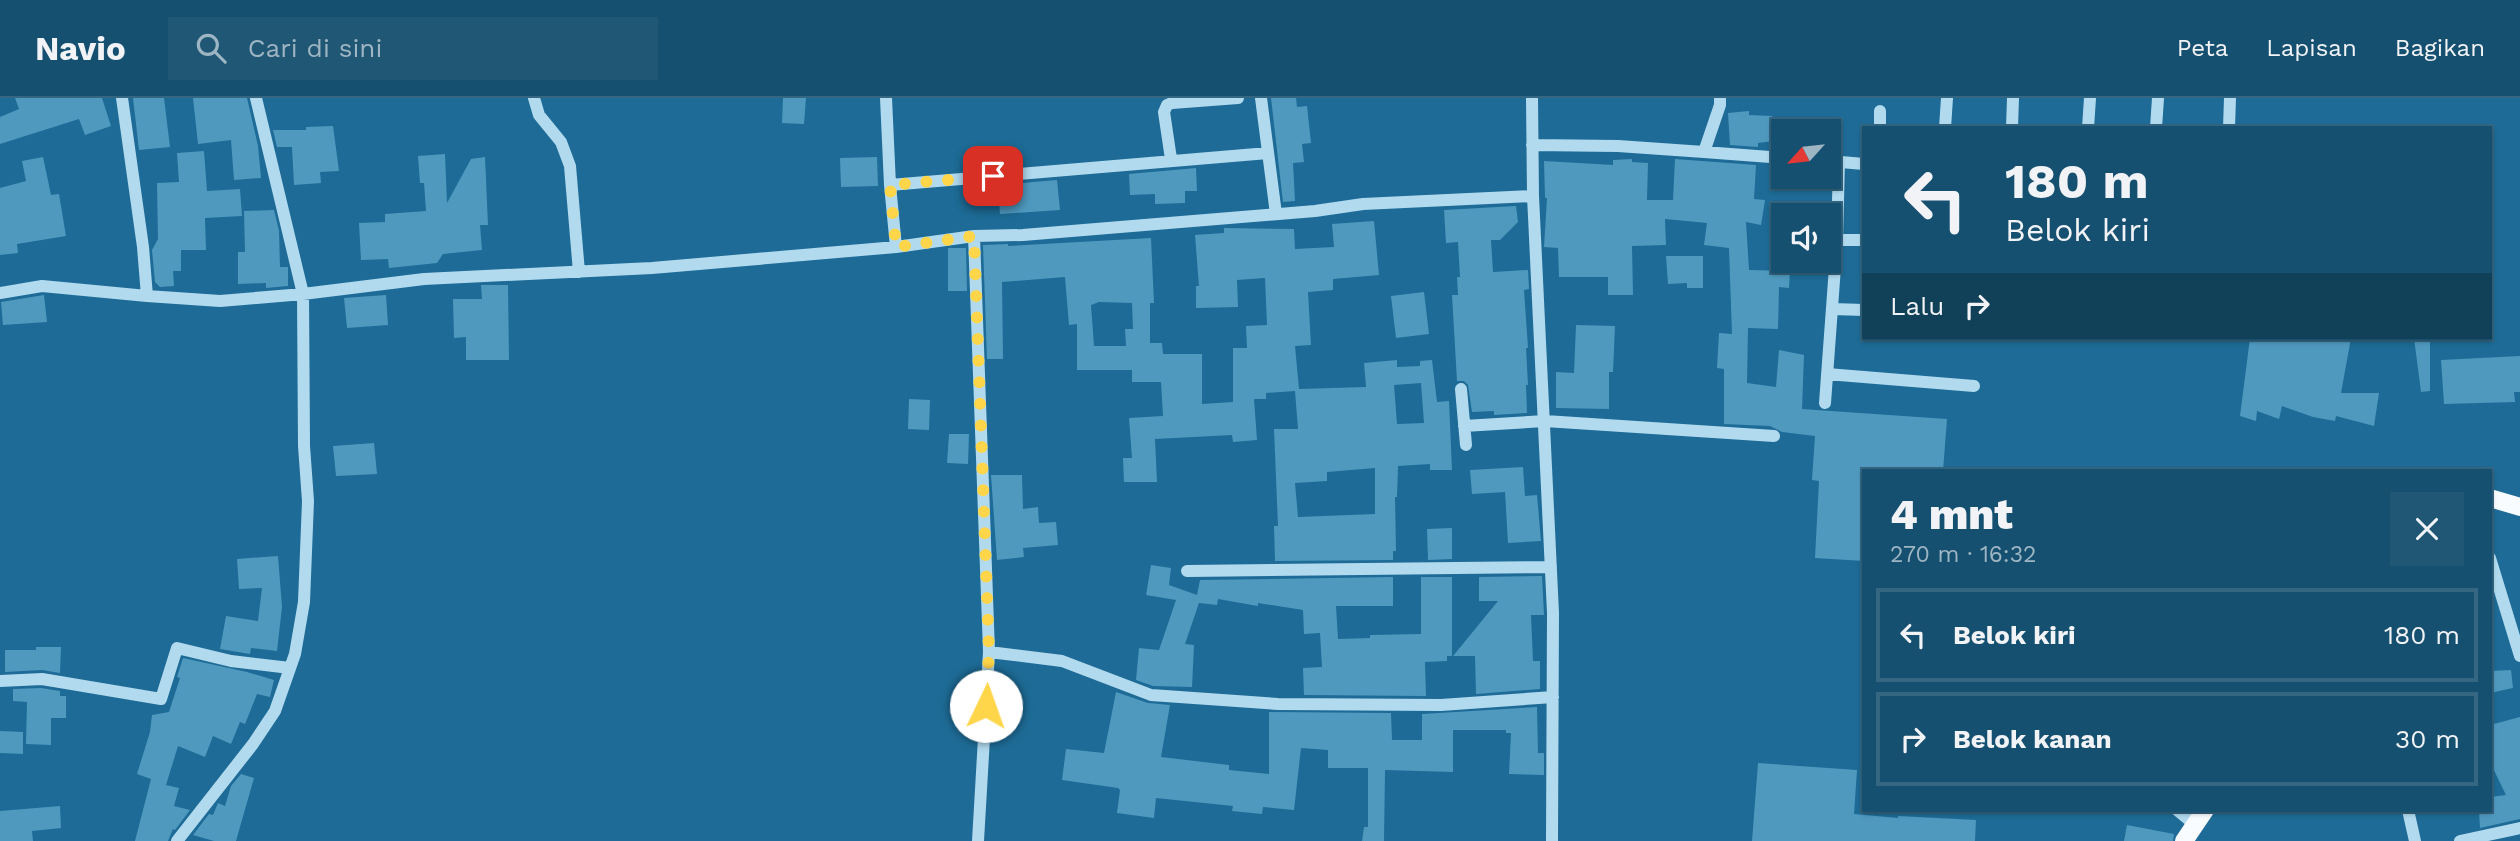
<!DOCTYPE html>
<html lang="id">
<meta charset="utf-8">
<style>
body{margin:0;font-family:"Work Sans",sans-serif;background:#1f5775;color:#f1f3f6;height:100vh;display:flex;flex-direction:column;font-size:26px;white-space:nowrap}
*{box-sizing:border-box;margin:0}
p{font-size:23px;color:#9eb5c3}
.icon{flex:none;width:38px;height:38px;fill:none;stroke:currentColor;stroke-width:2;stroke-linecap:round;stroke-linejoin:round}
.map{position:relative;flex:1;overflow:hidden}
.sheet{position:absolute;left:1862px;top:371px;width:630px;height:343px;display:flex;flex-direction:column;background:#165070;border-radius:0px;box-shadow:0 2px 5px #0004,0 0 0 2px #356783}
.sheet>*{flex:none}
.guide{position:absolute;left:1862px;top:28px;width:630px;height:214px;border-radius:0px;box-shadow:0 2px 5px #0004,0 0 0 2px #356783;background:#165070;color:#f1f3f6;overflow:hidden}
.needle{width:46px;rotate:243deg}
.tools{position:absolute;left:1771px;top:21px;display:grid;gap:14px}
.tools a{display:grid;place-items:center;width:70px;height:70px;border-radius:0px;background:#165070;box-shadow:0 2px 5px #0004,0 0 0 2px #356783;font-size:35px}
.pin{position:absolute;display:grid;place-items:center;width:60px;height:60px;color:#fff;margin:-30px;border-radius:14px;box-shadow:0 4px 10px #0006}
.me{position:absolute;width:77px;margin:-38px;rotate:3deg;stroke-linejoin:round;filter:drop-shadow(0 0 5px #0008)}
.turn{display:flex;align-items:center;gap:24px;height:147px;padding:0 28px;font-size:32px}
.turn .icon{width:91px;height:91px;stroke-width:2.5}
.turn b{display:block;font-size:49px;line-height:60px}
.then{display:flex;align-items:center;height:66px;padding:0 28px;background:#0003;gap:14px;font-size:26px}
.round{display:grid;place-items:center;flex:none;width:74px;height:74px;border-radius:0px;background:#1f5775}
.headline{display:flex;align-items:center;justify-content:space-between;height:119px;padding:0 28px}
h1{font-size:42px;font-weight:800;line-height:52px}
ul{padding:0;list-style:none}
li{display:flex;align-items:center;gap:21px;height:94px;margin:0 14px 10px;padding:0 14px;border:4px solid #356783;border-radius:0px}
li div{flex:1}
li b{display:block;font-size:26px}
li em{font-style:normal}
header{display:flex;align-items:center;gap:42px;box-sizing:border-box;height:98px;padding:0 35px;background:#165070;border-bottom:2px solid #356783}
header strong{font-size:33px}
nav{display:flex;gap:38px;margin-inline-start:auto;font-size:24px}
.search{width:490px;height:63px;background:#1f5775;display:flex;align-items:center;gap:18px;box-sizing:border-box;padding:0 24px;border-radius:0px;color:#9eb5c3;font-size:26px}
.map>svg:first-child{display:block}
.building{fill:#4f99bf;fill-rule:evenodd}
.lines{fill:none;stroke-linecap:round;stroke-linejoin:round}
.minor{stroke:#b1daef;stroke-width:12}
.major{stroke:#f9fcff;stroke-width:18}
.route{stroke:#ffd54a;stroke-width:12;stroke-dasharray:0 21.6}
</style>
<header>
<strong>Navio</strong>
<div class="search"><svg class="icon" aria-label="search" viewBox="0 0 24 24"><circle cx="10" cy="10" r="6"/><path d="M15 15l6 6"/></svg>Cari di sini</div>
<nav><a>Peta</a><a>Lapisan</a><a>Bagikan</a></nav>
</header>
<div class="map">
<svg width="2520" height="743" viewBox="0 0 2520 743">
<rect width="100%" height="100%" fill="#1d6b96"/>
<path class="building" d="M15,0H102L111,28L85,37L79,21L0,46V19L19,11Z
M133,0H164L170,49L139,52Z
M193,0H247L258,48L261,80L234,82L231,42L198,46Z
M783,0H806L804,26L782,25Z
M1271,0H1296L1297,9L1307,8L1311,45L1302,46L1304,64L1293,65L1295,103L1283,104Z
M1749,13V17L1772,18L1773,43L1758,45V49L1730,47L1728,15Z
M333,28L339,73L320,74L321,85L294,87L292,49H277L273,32H306V29Z
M204,53L207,93L240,91L242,118L205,120L206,152H181V173H173L174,188L160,189L155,184L152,152L158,141L157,85L179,84L177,55Z
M445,56L447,105L471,61L485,59L488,127H480L482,152L443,156L437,165L389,170L388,161L361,162L359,125L385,124V116L426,113L424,85H420L418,58Z
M43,59L51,97L59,96L66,138L17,146L18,155L0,157V90L26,83L22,63Z
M877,59L878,88L841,89L840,60Z
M1632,61V64L1648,65L1647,102H1673L1675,61L1756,67L1754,101L1765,102L1761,127L1746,124L1749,172L1790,173L1789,190L1779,189L1778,231L1748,230L1747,285L1776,289L1779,252L1804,257L1802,311L1947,321L1943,373H1864V463L1815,460L1819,383L1812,382L1815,338L1782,334L1770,328L1724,326V271L1717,270L1719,235L1732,236L1729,150L1704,147L1707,125L1665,121L1666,147L1632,148L1633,197H1608V179H1559L1558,150L1544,149L1547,100H1545L1544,63L1613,67V62Z
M1196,70L1197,93H1185V105L1155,106V96L1130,97L1129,76Z
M1057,82L1060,112L1000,116L998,87Z
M1516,108L1518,124L1500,142H1491L1493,174L1528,172L1529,191L1524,192L1528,250H1526L1528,287H1526L1527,315L1494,317V313L1472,314L1468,287L1464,283H1457L1452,197H1458L1457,179H1460L1458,144L1446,145L1444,112Z
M274,112L279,133L280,169H288V188L266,190V185L238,186V154H245L244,113Z
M1374,123L1379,177L1333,181V192L1308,194L1311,247L1295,248L1299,291L1366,289L1364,265L1397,262V269L1420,268V263L1432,262L1437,304L1449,303L1452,372H1430V366L1398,368L1397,399H1395L1396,453H1393V462L1275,463L1274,428H1278L1274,331H1298L1295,293L1266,295V301H1254L1257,342L1233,344L1232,337L1155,341L1157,384H1124L1123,360H1132L1129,320L1163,318L1161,284H1132V272H1077V226L1069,227L1065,179L1002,184L1003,261H987L983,147L1008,146V148L1151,140L1154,205H1150V245H1162L1163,256H1202V306L1233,304V250H1247L1246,228L1267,227L1265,180L1237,182L1238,209L1196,210V188H1199L1195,137L1224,135V130L1294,131L1295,151L1334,149L1332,126ZM1099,204L1132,205L1133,231H1125L1126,248H1094L1091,207ZM1421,285L1424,325L1397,326L1394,287ZM1375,370V416L1298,419L1295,385L1327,383V374Z
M948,150H966L967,193H948Z
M1666,158H1703V190H1687V185L1668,186Z
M481,187H508L509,262H466V239L454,240L453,201H482Z
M1424,194L1429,236L1396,240L1391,198Z
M44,197L47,224L3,227L1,204Z
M386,197L388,227L347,230L344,200Z
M1576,227L1615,228L1613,274H1609V311L1556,310V274L1574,275Z
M2250,240H2351L2341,295H2379L2374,328L2336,318L2335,323L2313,319L2282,308L2279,321L2257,313L2256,323L2240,318Z
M2414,240H2430V293L2421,294Z
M2520,258V294H2514L2515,304L2444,306L2441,262Z
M909,301L930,302L929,332L908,331Z
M949,336H969L968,366L947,365Z
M374,345L377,376L336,378L333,348Z
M1523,369L1525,398L1537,397L1541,443L1508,445L1505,394L1472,396L1470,372Z
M991,377H1022L1023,411L1038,409L1039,425L1056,424L1058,447L1023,450L1024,459L997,462Z
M1452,430V461L1428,462L1427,431Z
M278,458L282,509L277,553L251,550L250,556L220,551L226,518L258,523L262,490L239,491L237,461Z
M1151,467L1171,470L1169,487L1197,497L1200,482L1393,479V508H1336L1338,541L1370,540V537L1421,536V479H1452V558H1447V563L1425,564L1426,598L1304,597L1303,570L1322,569L1320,535L1304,536L1303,512L1258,505V508L1218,501L1217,507L1199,505L1185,546L1194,547L1192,589L1153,588L1136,582L1139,550L1159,552L1176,502L1146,497Z
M1542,478L1544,517H1531L1533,563H1540V591L1476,596L1475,558H1453L1498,503H1479V479Z
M36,549H61L60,575L42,572L5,574V552H36Z
M183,560L247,574L274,582L270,599L257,596L245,626L240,624L231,646L213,638L205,659L178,648L166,687L179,690L174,708L190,712L175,732L173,731L168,743H135L151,681L137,676L150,634L152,617L169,614L180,580L177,579Z
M2511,572L2513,590L2490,595V573Z
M41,590L60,593V598H66V620H51V647L26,646L27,604L13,603V591Z
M1116,594L1148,605L1170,607L1161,659L1229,667V672L1269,676V614L1391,615L1392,642H1422V616L1537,609L1538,655H1544V677L1509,676L1511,635H1506V632H1453V674L1385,672L1384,743H1362L1364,729H1368V670H1328V652L1301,650L1294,712L1263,709L1262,716L1232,713L1233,708L1156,700L1154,720L1117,715L1120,692L1118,690L1062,682L1066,651L1104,655Z
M2520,619V721L2480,730L2479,712H2490V699L2506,697L2490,664V627Z
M0,633L23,634V656L0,655Z
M1758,665L1857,672L1854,716L1898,720V718L1976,722L1975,743H1752Z
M241,676L254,680L236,743H214L193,737L209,716L213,717L218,705L225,708L231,688Z
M60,708L61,730L32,733L33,743H0V713Z
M2127,727L2174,736L2173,743H2124Z"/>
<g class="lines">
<path class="minor" d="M122,0L143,149L147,198
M534,0L539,17L561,44L570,68L579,174
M886,0L890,87
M1261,0L1276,116
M1532,0L1533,98L1553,515L1552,743
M1880,13V30
M1945,30L1947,0
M2012,30L2013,0
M2088,30L2090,0
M2156,30L2158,0
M2229,30L2230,0
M1532,47L1618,48L1704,54L1720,7V0
M1704,54L1783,60
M1171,61L1164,14L1167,7L1172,5L1238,0
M1829,63L1864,66
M974,138L989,554L978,743
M1780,142H1783
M1829,142H1864
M896,149L890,87L1268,55
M0,195L42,188L147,198L220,203L303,196L424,181L652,170L896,149L974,138L1023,137L1315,113L1363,106L1533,98
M1832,211L1864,212
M1827,276L1974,288
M1461,291L1466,347
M1825,305L1837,142L1839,64
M1464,328L1545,323L1774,338
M2490,460L2520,558
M1187,473L1551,469
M989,554L1062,563L1151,597L1278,606L1441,607L1553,599
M0,583L42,581L161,601L177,550L231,563L290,570
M2177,712L2195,727
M2408,712L2415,743
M177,743L253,646L275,613L295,556L304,504L308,403L304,348L303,196L256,0
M2460,743L2520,730"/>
<path class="major" d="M2490,400L2520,409
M2184,743L2205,712"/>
</g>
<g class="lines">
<path class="route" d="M986,608L989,554L974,138L896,149L890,87L993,78"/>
</g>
</svg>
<div class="tools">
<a><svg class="needle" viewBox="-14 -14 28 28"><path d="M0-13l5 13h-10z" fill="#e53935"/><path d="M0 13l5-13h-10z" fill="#9eb5c3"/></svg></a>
<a><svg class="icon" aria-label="sound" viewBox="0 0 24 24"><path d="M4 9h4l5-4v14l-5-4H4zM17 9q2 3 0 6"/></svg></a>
</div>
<div class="pin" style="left:993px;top:78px;background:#d93025"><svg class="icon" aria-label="arrive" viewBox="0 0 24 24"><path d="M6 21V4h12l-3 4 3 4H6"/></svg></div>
<svg class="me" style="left:986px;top:608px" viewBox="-20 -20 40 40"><circle r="19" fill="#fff"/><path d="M0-13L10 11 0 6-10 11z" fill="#ffd54a"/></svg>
<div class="guide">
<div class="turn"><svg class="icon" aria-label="left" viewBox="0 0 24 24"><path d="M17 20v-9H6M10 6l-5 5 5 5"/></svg><div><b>180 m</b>Belok kiri</div></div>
<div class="then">Lalu<svg class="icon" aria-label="right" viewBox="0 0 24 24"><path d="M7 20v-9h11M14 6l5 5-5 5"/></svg></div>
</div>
<section class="sheet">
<div class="headline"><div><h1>4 mnt</h1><p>270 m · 16:32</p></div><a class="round"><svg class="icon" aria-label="close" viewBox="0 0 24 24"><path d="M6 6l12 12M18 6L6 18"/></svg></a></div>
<ul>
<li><svg class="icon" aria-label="left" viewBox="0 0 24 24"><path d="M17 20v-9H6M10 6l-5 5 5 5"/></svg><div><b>Belok kiri</b></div><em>180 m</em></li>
<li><svg class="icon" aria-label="right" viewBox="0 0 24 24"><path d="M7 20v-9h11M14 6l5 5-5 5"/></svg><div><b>Belok kanan</b></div><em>30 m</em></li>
</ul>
</section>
</div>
